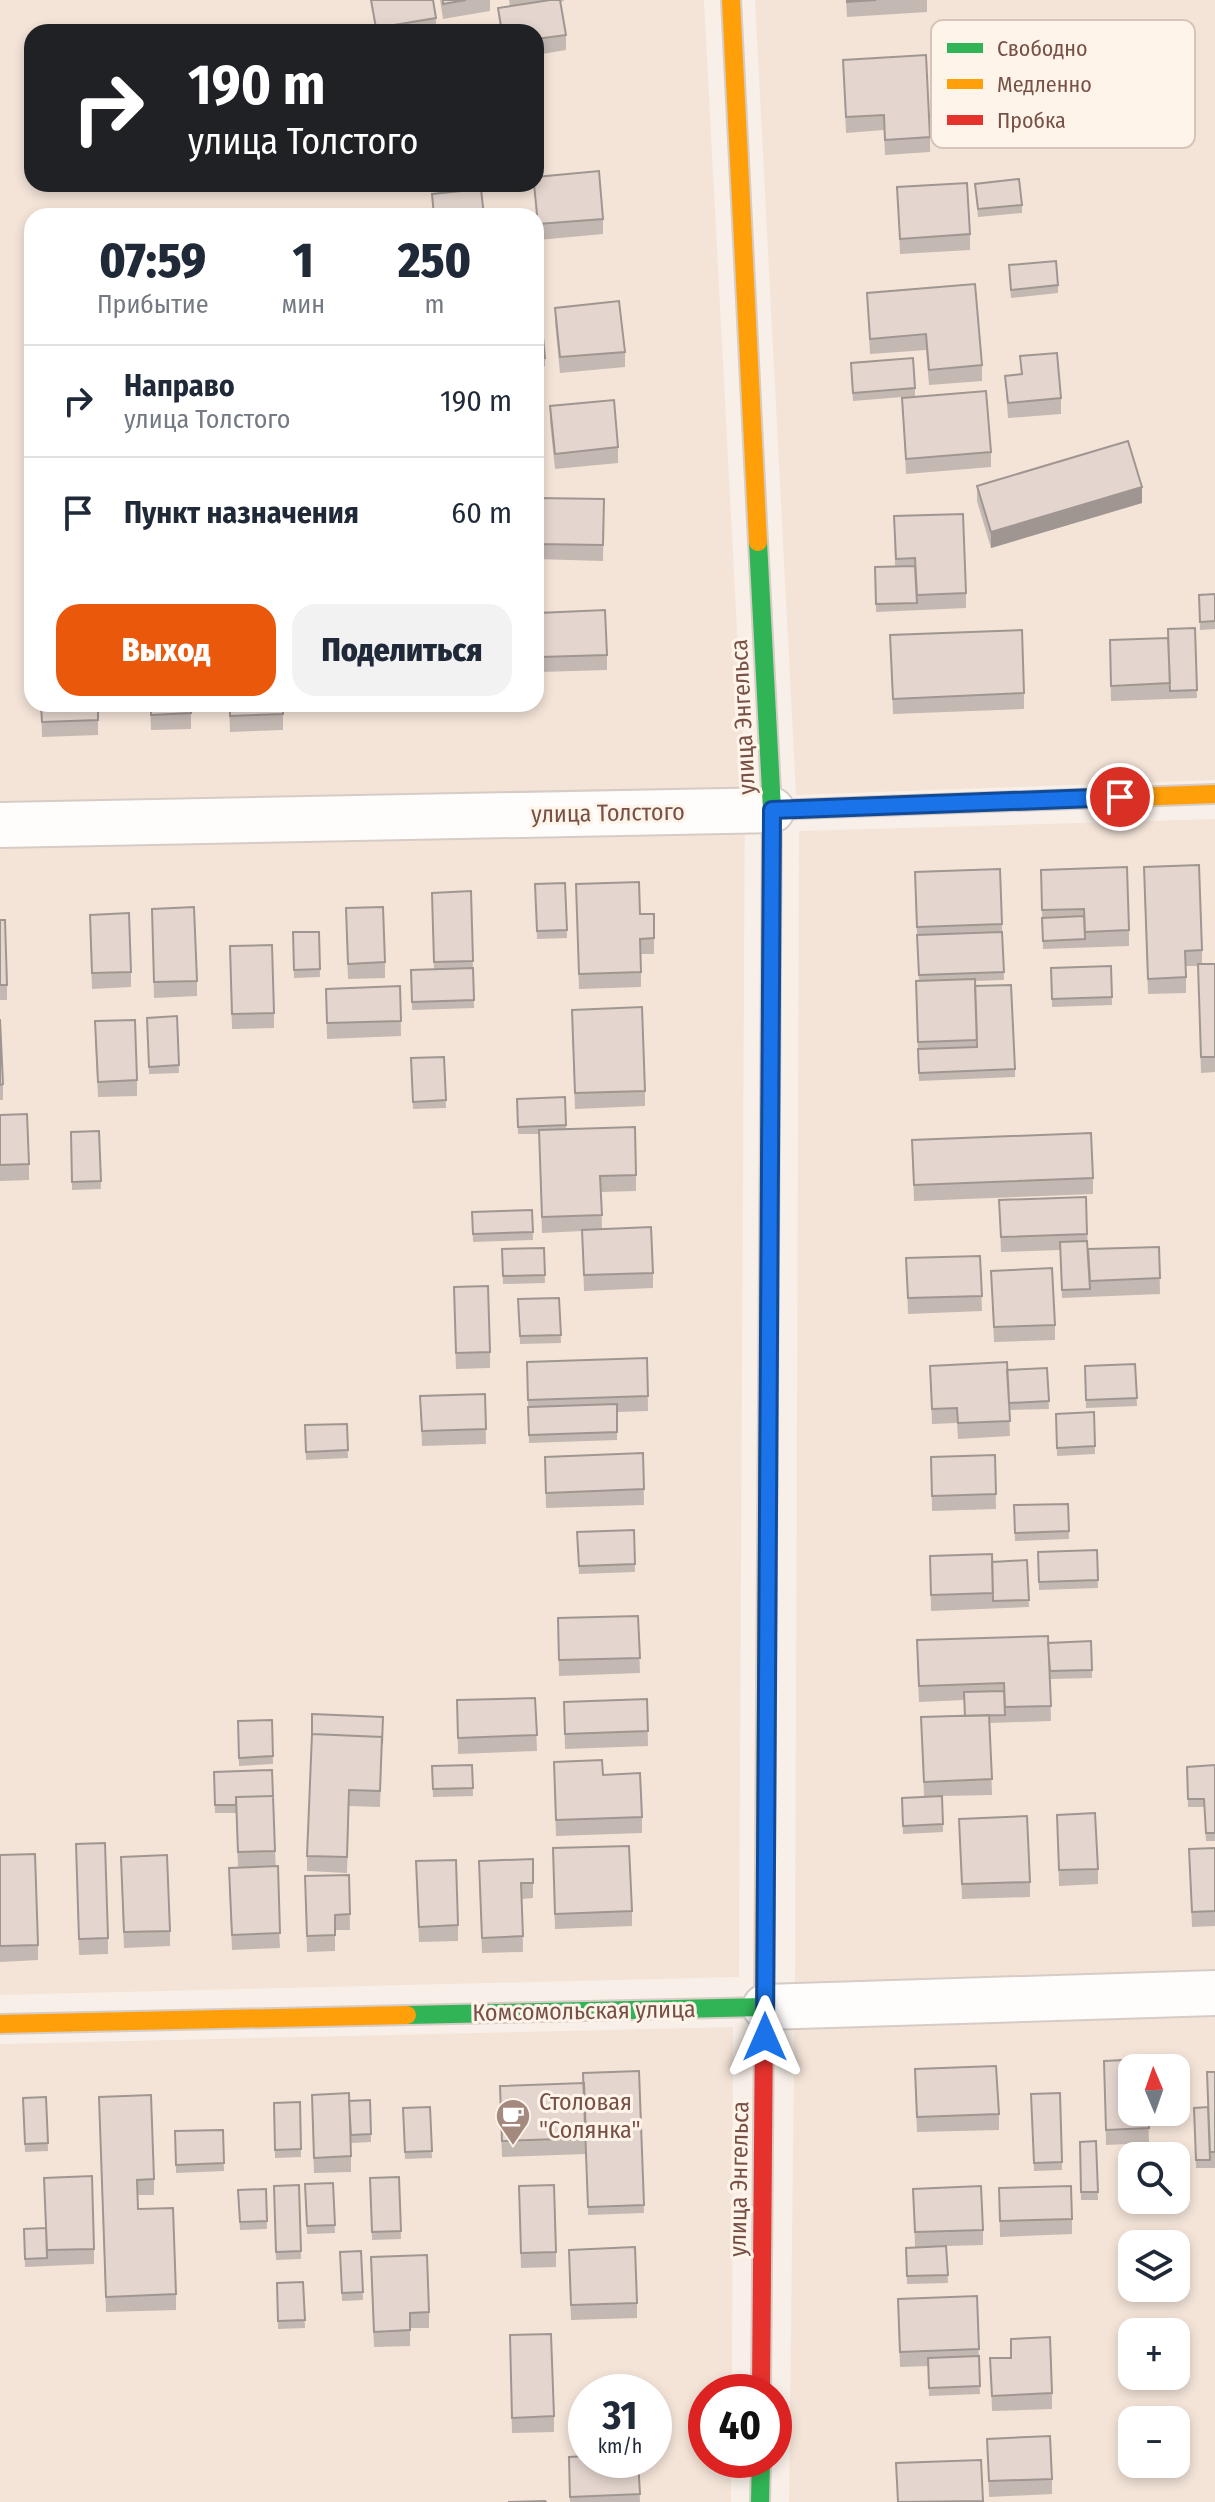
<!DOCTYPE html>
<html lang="ru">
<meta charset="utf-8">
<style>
body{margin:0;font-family:"Fira Sans Condensed",sans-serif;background:#f2f2f3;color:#1f2937;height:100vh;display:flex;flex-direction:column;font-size:30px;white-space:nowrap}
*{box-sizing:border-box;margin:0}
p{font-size:26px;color:#747a83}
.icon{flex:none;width:44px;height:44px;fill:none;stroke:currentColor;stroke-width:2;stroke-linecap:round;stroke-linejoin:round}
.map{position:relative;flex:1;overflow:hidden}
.details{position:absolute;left:24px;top:208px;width:520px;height:504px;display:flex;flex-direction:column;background:#fff;border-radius:24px;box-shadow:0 4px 12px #0003}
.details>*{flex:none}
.guide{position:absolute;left:24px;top:24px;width:520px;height:168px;border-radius:24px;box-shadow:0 4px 12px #0003;background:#202124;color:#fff;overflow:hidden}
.needle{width:52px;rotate:358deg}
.buttons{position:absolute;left:1118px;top:2054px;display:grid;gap:16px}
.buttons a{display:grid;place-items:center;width:72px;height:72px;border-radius:16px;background:#fff;box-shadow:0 4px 12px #0003;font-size:40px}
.speed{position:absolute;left:568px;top:2374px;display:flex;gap:16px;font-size:40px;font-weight:700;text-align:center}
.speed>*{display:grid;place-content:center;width:104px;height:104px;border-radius:50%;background:#fff;box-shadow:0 4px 12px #0003;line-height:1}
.speed small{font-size:20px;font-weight:400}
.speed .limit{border:12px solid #d22;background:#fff;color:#111}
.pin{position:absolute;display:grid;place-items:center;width:68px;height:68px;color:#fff;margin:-34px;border:4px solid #fff;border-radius:50%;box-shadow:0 2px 8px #0007}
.me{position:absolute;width:88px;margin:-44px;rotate:0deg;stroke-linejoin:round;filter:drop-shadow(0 0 6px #0008)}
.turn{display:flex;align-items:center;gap:28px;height:168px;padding:0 32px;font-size:36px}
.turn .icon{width:104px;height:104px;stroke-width:2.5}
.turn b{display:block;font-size:56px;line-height:68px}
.eta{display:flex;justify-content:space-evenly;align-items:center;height:136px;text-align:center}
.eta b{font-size:48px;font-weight:800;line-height:56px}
.cta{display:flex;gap:16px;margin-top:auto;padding:16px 32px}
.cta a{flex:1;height:92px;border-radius:24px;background:#ea580c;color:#fff;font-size:32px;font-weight:800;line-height:92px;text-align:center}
.cta a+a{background:#f2f2f3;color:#1f2937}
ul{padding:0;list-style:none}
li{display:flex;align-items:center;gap:24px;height:112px;padding:0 32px;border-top:2px solid #e0e1e3}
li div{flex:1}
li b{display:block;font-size:30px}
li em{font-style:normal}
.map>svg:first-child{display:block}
.residential{fill:#f4e4d8;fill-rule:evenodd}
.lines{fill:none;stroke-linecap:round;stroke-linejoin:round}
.street-casing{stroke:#d6cbc5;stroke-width:48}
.fast-casing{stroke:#d8ccc6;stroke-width:22}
.slow-casing{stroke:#d8ccc6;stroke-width:22}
.jam-casing{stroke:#d8ccc6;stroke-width:22}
.street{stroke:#fefdfc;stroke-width:44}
.fast{stroke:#30b455;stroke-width:18}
.slow{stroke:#ff9f0a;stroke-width:18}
.jam{stroke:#e5322d;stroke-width:18}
.wall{fill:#c4b8b2}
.shaded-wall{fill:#a09691}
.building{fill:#e4d6cf;stroke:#a09691;stroke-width:2}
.route-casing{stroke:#114b97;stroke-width:20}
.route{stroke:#1a73e8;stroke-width:14}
.labels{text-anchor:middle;stroke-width:6;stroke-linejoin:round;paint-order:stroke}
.street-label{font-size:24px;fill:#775146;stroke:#fff4ea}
.poi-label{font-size:24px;fill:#775146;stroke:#fff4ea;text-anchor:start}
.key{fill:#fff4ea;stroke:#d6c3b9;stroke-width:2}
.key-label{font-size:22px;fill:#775146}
</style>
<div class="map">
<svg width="1215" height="2502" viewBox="0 0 1215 2502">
<rect width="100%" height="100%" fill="#f8f0e8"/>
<path class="residential" d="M0,0H704L745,782L739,1977L0,1995ZM32,32H536V184H32ZM32,216H536V704H32Z
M755,0H1215V780L796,795Z
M1215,819V2502H789L795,1974L799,831ZM1132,2068H1176V2112H1132ZM1132,2156H1176V2200H1132ZM1132,2244H1176V2288H1132ZM1132,2332H1176V2376H1132ZM1132,2420H1176V2464H1132Z
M733,2027L732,2392H706V2460H731V2502H0V2044ZM586,2392H654V2460H586Z"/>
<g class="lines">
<defs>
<path id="street" d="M0,825L772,810
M765,2007L1215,1993"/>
<path id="fast" d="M758,542L772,810L767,1550
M407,2015L765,2007
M760,2502L761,2460"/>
<path id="slow" d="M731,0L758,542
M772,810L1215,794
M764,2023L767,1550
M0,2024L407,2015"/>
<path id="jam" d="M761,2392L764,2023"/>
</defs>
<use href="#street" class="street-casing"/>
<use href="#fast" class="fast-casing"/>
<use href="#slow" class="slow-casing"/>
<use href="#jam" class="jam-casing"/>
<use href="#street" class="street"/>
<use href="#fast" class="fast"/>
<use href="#slow" class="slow"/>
<use href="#jam" class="jam"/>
</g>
<path class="wall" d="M371,0L436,18V26L399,32H376Z
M440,0H490V11L443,19Z
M509,0H564V1L560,2L566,35V50L536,55V32H500L498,8L510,6Z
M846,0H927V12L847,17Z
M843,60L930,137V152L885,155L884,130L846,133Z
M534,184H536L603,219V234L538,240Z
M975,184L1022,205V213L978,217Z
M897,187L970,234V250L900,254Z
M1009,273L1058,285V293L1011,298Z
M536,275L542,298V306H536Z
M867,293L982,365V381L929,385L926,350L870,354Z
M555,308L625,352V367L560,373L555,323Z
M536,316L545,358V366L536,367Z
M1020,356L1061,398V414L1008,418L1005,376L1021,374Z
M851,363L915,388V396L853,401Z
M902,398L991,452V467L906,474Z
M550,406L618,447V463L555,469L550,422Z
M977,486L1142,503L991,548L977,501Z
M536,498L604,499L603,561L536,559Z
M894,516L966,593V608L876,612L875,567L895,566Z
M1215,594V629L1200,630L1199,595Z
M536,620L607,655V670L540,672V688H536Z
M1195,628L1197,698L1111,701L1110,656Z
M890,635L1024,693V709L893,714Z
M41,704H98V735L42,737Z
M150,704H191V729L151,730Z
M229,704H283V730L230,732Z
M1000,869L1004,980L975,981V986L1015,1069V1077L919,1081L916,996L919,981L915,888Z
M1041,870L1129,930V946L1043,949Z
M565,883L567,938L537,939L535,884Z
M1144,883L1202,950V964H1215V1072L1201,1073L1198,966H1186V993L1148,994Z
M471,891L474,1008L412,1010L411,970H434L432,908Z
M576,900L640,914L654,938V954H641V987L579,989Z
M0,920L7,985V1000H0Z
M152,924L197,981V996L154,998Z
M346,924L385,962V978L348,979Z
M90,930L131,972V987L92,989Z
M293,932H319L320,977L294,978Z
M230,962L274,1013V1028L232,1029Z
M1111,966L1112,1005L1052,1007L1051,968Z
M400,986L401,1036L327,1039L326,989Z
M177,1016L179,1073L149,1074L147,1018Z
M0,1019L3,1084V1100H0Z
M572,1025L645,1091V1106L575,1109Z
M95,1036L137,1080V1096L98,1097Z
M444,1057L446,1108L413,1109L411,1058Z
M565,1097L566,1129L636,1175V1191L601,1192L602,1229L653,1273V1288L584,1291L582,1231L542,1233L539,1134H518L517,1099Z
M0,1115L29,1164V1180L0,1181Z
M99,1131L101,1189L72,1190L71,1132Z
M912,1140L1093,1178V1194L914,1201Z
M1086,1197L1088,1253L1159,1247L1160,1294L1062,1298L1060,1250L1001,1252L999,1200Z
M532,1210L533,1240L473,1242L472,1212Z
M544,1248L545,1283L503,1284L502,1249Z
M980,1256L982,1311L908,1314L906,1258Z
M991,1271L1055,1325V1340L994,1342Z
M559,1298L561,1343L520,1344L518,1299Z
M454,1303L490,1352V1368L456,1369Z
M647,1358L648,1411L617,1412V1440L529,1443L527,1362Z
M1135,1364L1137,1406L1086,1408L1085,1366Z
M930,1366L1007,1370L1047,1368L1049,1409L1009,1410L1010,1436L958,1439L957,1423L932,1424Z
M485,1394L486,1444L422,1446L420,1396Z
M1094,1412L1095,1454L1057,1456L1056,1414Z
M347,1424L348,1458L306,1460L305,1425Z
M643,1453L644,1505L546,1508L545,1457Z
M995,1455L996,1509L932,1511L931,1457Z
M1068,1504L1069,1539L1015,1541L1014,1505Z
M634,1530L635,1572L579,1574L577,1532Z
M1097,1550L1098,1588L1039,1590L1038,1552Z
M930,1556L992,1562L1027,1560L1029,1607L931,1611Z
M638,1616L640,1673L559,1676L558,1618Z
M1091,1641L1092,1678L1050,1679L1051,1721L990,1723L992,1795L942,1796L943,1832L903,1834L902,1798L924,1797L921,1717L964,1716V1700L919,1702L917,1656L1048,1643Z
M535,1698L537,1751L458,1754L457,1700Z
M647,1699L648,1746L565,1749L564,1702Z
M383,1717L380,1807L349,1806L347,1873L307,1871V1856Z
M272,1720L273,1764L239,1766L238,1721Z
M472,1765L473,1796L433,1797L432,1766Z
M1215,1765V1841H1206L1204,1807H1188L1187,1767Z
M214,1772L275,1851L280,1948L232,1950L229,1883L238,1867L236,1813H215Z
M603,1775L642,1817V1833L556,1836L554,1777Z
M1057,1815L1098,1869V1884L1059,1886Z
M959,1819L1030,1882V1897L962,1899Z
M1215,1848V1926L1192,1927L1189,1849Z
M0,1855L38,1945V1960L0,1962Z
M533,1859V1898L522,1899L523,1952L482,1953L479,1876Z
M76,1860L108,1938V1954L79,1955Z
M553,1864L632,1911V1926L555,1929Z
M121,1872L170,1931V1946L124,1948Z
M349,1875L350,1930H335V1951L307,1952L305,1892Z
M416,1876L458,1925V1941L419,1942Z
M1104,2061L1148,2112L1149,2143L1106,2145Z
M639,2071L644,2213L588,2215L586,2154L502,2157L500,2101Z
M1207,2072H1215V2168H1196L1194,2108L1208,2107Z
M915,2084L999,2114V2130L917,2132Z
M1060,2093L1062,2170L1034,2171L1031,2094Z
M46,2097L48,2151L25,2152L23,2098Z
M370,2100L371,2142L351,2143V2172L314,2173L312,2110L349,2101Z
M300,2102L301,2157L275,2158L274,2103Z
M430,2107L432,2158L405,2159L403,2108Z
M99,2113L154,2179V2195H137L138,2209L176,2294V2310L106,2312Z
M223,2130L224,2171L176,2173L175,2131Z
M1096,2141L1098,2200H1081L1080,2142Z
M399,2177L401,2239L372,2240L370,2178Z
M333,2183L335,2233L307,2234L305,2184Z
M299,2185L301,2259L276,2260L274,2186Z
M999,2188L1072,2219V2234L1000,2237Z
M266,2189L267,2229L240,2230L238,2190Z
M913,2189L983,2230V2245L946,2246L948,2283L907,2284L906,2248L915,2247Z
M519,2202L556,2252V2267L521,2268Z
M24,2229L94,2249V2264L25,2267Z
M361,2251L363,2300L342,2301L340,2252Z
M569,2265L637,2303V2318L571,2320Z
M371,2272L429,2312V2328H410V2346L374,2347Z
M303,2282L305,2328L278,2329L277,2283Z
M977,2296L980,2394L929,2396L928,2366L900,2367L898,2315Z
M510,2351L554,2416V2432L512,2433Z
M990,2358H1011L1052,2393V2409L992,2411Z
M987,2439L1052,2479V2494L989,2497Z
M569,2457L638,2460L640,2502H570Z"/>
<path class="shaded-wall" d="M1142,487V503L991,548V532Z"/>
<path class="building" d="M371,0H433L436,18L376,28Z
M443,0H466L443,4Z
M550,0H560L566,35L536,39V32H502L498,8Z
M847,0H876L847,2Z
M926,55L930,137L885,140L884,115L846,117L843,60Z
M599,171L603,219L538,224L534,184H536V177Z
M1019,179L1022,205L978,209L975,184Z
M967,183L970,234L900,239L897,187Z
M481,189L484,216H434L432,194Z
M1056,261L1058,285L1011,290L1009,265Z
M536,275H540L542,298H536Z
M975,284L982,365L929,370L926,334L870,339L867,293Z
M619,301L625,352L560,357L555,308Z
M536,316H541L545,358L536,359Z
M1057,353L1061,398L1008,403L1005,376L1022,374L1020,356Z
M913,358L915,388L853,393L851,363Z
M986,391L991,452L906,459L902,398Z
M614,400L618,447L555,454L550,406Z
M1128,441L1142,487L991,532L977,486Z
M536,498L604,499L603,545L536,544Z
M963,514L966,593L917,595L915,558L896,559L894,516Z
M915,566L917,603L876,604L875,567Z
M1215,594V621L1200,622L1199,595Z
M605,610L607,655L540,657L538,613Z
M536,620H538L540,680H536Z
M1195,628L1197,690L1170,691L1168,629Z
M1022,630L1024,693L893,699L890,635Z
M1168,638L1170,683L1111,686L1110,640Z
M41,704H98V720L42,722Z
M151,704H191V713L151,715Z
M230,704H283V714L230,716Z
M1199,865L1202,950L1185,951L1186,977L1148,979L1144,867Z
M1127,867L1129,930L1085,932L1084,909L1042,910L1041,870Z
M1000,869L1002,924L917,927L915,872Z
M639,882L640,914H654V938L640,939L641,972L579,974L576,884Z
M565,883L567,930L537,931L535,884Z
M471,891L473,961L434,962L432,893Z
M194,907L197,981L154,982L152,909Z
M383,907L385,962L348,964L346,908Z
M129,913L131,972L92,973L90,915Z
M1084,916L1085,939L1043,941L1042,918Z
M0,920H5L7,985H0Z
M293,932H319L320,969L294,970Z
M1002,932L1004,972L919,975L917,935Z
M272,945L274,1013L232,1014L230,946Z
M1198,964H1215V1057H1201Z
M1111,966L1112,997L1052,999L1051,968Z
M473,968L474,1000L412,1002L411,970Z
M975,979L977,1040L918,1042L916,981Z
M1011,985L1015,1069L919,1073L918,1049L977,1047L975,986Z
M400,986L401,1021L327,1023L326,989Z
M642,1007L645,1091L575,1093L572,1010Z
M177,1016L179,1065L149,1067L147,1018Z
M0,1019L3,1084L0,1085Z
M135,1020L137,1080L98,1082L95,1021Z
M444,1057L446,1100L413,1102L411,1058Z
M565,1097L566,1125L518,1127L517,1099Z
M27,1114L29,1164L0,1165V1115Z
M635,1127L636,1175L600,1176L602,1215L542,1217L539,1130Z
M99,1131L101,1181L72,1182L71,1132Z
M1091,1133L1093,1178L914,1185L912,1140Z
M1086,1197L1087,1234L1001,1237L999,1200Z
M532,1210L533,1232L473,1234L472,1212Z
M651,1227L653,1273L584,1275L582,1230Z
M1087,1241L1090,1289L1062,1290L1060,1242Z
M1159,1247L1160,1278L1090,1281L1088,1249Z
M544,1248L545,1275L503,1276L502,1249Z
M980,1256L982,1296L908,1298L906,1258Z
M1052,1268L1055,1325L994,1327L991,1271Z
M488,1286L490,1352L456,1353L454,1287Z
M559,1298L561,1335L520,1336L518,1299Z
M647,1358L648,1396L528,1400L527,1362Z
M1007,1362L1010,1421L958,1423L957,1408L932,1409L930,1366Z
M1135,1364L1137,1398L1086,1400L1085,1366Z
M1047,1368L1049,1401L1009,1403L1007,1370Z
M485,1394L486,1429L422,1431L420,1396Z
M617,1404V1432L529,1435L528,1407Z
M1094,1412L1095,1446L1057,1448L1056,1414Z
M347,1424L348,1450L306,1452L305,1425Z
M643,1453L644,1489L546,1493L545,1457Z
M995,1455L996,1494L932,1496L931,1457Z
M1068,1504L1069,1531L1015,1533L1014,1505Z
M634,1530L635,1564L579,1566L577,1532Z
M1097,1550L1098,1580L1039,1582L1038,1552Z
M992,1554L993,1593L931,1595L930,1556Z
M1027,1560L1029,1600L993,1601L992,1562Z
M638,1616L640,1658L559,1660L558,1618Z
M1048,1636L1051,1706L1005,1707L1004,1683L919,1686L917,1640Z
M1091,1641L1092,1670L1050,1671L1048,1643Z
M1004,1691L1005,1715L965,1716L964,1692Z
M535,1698L537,1735L458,1738L457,1700Z
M647,1699L648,1731L565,1734L564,1702Z
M312,1714L383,1717L382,1744V1737L312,1734Z
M989,1715L992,1779L924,1782L921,1717Z
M272,1720L273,1756L239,1758L238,1721Z
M312,1734L382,1737L380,1791L349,1790L347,1857L307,1856Z
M602,1760L603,1775L640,1773L642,1817L556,1820L554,1762Z
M472,1765L473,1788L433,1789L432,1766Z
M1215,1765V1833H1206L1204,1799H1188L1187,1767Z
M272,1770L273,1796L236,1797V1805H215L214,1772Z
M273,1796L275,1851L238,1852L236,1797Z
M942,1796L943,1824L903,1826L902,1798Z
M1095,1813L1098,1869L1059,1870L1057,1815Z
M1027,1816L1030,1882L962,1884L959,1819Z
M105,1843L108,1938L79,1939L76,1844Z
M629,1846L632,1911L555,1914L553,1848Z
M1215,1848V1911L1192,1912L1189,1849Z
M35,1854L38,1945L0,1946V1855Z
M167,1855L170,1931L124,1932L121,1857Z
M533,1859V1883H521L523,1936L482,1938L479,1861Z
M456,1860L458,1925L419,1927L416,1861Z
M278,1866L280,1933L232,1935L229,1868Z
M349,1875L350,1914L335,1915V1935L307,1936L305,1876Z
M1146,2059V2068H1132V2112H1148L1149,2128L1106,2130L1104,2061Z
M996,2066L999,2114L917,2117L915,2069Z
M639,2071L644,2205L588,2207L583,2073Z
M1207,2072H1215V2152H1210Z
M584,2083L586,2138L502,2141L500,2086Z
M349,2093L351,2156L314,2158L312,2095Z
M1060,2093L1062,2162L1034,2163L1031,2094Z
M151,2095L154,2179L137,2180L138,2209L173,2208L176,2294L106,2297L99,2097Z
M46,2097L48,2143L25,2144L23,2098Z
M370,2100L371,2134L351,2135L349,2101Z
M300,2102L301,2149L275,2150L274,2103Z
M430,2107L432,2151L405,2152L403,2108Z
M1208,2107L1210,2160H1196L1194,2108Z
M223,2130L224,2163L176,2165L175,2131Z
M1096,2141L1098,2192H1081L1080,2142Z
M92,2176L94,2249L47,2250L44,2178Z
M399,2177L401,2231L372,2232L370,2178Z
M333,2183L335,2225L307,2226L305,2184Z
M299,2185L301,2251L276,2252L274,2186Z
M554,2185L556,2252L521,2253L519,2186Z
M981,2186L983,2230L915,2232L913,2189Z
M1071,2186L1072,2219L1000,2221L999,2188Z
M266,2189L267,2221L240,2222L238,2190Z
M46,2228L47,2258L25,2259L24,2229Z
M946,2246L948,2275L907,2276L906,2248Z
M635,2247L637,2303L571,2305L569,2250Z
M361,2251L363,2292L342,2293L340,2252Z
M427,2255L429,2312L410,2313V2330L374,2332L371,2257Z
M303,2282L305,2320L278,2321L277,2283Z
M977,2296L979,2349L900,2352L898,2299Z
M551,2334L554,2416L512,2418L510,2335Z
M1050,2337L1052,2393L992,2396L990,2358H1011V2339Z
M979,2356L980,2386L929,2388L928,2358Z
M1050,2436L1052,2479L989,2481L987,2439Z
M586,2456V2460H638L640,2494L570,2497L569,2457Z
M981,2460L983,2501L898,2502L896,2463Z
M545,2501L546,2502H508Z"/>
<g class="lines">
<defs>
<path id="route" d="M765,2037L772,810L1120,797"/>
</defs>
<use href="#route" class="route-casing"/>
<use href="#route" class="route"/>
</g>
<defs>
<symbol id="cafe-pin" viewBox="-11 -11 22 30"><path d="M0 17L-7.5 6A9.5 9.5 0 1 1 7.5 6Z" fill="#a4897f" stroke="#fff4ea"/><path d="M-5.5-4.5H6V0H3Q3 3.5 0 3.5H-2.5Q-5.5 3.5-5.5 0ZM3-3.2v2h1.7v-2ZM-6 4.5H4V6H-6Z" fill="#fff"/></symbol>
</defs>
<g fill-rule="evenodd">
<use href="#cafe-pin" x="493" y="2096" width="40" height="54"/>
</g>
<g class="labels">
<g class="street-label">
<text transform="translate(743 717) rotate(-93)" y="8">улица Энгельса</text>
<text transform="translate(608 813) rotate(-1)" y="8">улица Толстого</text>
<text transform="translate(584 2011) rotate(-1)" y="8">Комсомольская улица</text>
<text transform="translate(739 2179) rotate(-89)" y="8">улица Энгельса</text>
</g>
<g class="poi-label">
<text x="539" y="2110">Столовая<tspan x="539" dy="28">"Солянка"</tspan></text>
</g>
</g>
<rect x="931" y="20" width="264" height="128" rx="12" class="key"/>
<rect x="947" y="43" width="36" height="10" fill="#30b455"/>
<rect x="947" y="79" width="36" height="10" fill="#ff9f0a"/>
<rect x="947" y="115" width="36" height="10" fill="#e5322d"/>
<g class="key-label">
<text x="997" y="56">Свободно</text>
<text x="997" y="92">Медленно</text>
<text x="997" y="128">Пробка</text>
</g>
</svg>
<div class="buttons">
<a><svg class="needle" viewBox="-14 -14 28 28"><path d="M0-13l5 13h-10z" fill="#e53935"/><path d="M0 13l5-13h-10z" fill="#747a83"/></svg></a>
<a><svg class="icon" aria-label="search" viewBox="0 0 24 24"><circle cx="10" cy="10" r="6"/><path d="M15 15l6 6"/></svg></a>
<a><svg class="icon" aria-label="layers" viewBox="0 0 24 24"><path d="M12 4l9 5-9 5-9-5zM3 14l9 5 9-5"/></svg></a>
<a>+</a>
<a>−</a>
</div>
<div class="speed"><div>31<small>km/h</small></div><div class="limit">40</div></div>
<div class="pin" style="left:1120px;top:797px;background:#d93025"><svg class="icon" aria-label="arrive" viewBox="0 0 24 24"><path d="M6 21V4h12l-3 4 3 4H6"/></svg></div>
<svg class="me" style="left:765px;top:2037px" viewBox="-20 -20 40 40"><path d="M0-17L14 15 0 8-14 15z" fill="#1a73e8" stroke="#fff" stroke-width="4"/></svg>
<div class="guide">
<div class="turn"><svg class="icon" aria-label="right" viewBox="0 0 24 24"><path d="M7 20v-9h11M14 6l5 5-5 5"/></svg><div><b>190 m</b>улица Толстого</div></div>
</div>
<section class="details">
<div class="eta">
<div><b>07:59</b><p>Прибытие</p></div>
<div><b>1</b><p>мин</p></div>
<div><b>250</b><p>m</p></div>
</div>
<ul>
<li><svg class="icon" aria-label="right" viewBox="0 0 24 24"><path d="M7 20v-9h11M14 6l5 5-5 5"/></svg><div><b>Направо</b><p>улица Толстого</p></div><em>190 m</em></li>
<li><svg class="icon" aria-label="arrive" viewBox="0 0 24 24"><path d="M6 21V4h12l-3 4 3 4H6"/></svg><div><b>Пункт назначения</b></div><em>60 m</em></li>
</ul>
<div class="cta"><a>Выход</a><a>Поделиться</a></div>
</section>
</div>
